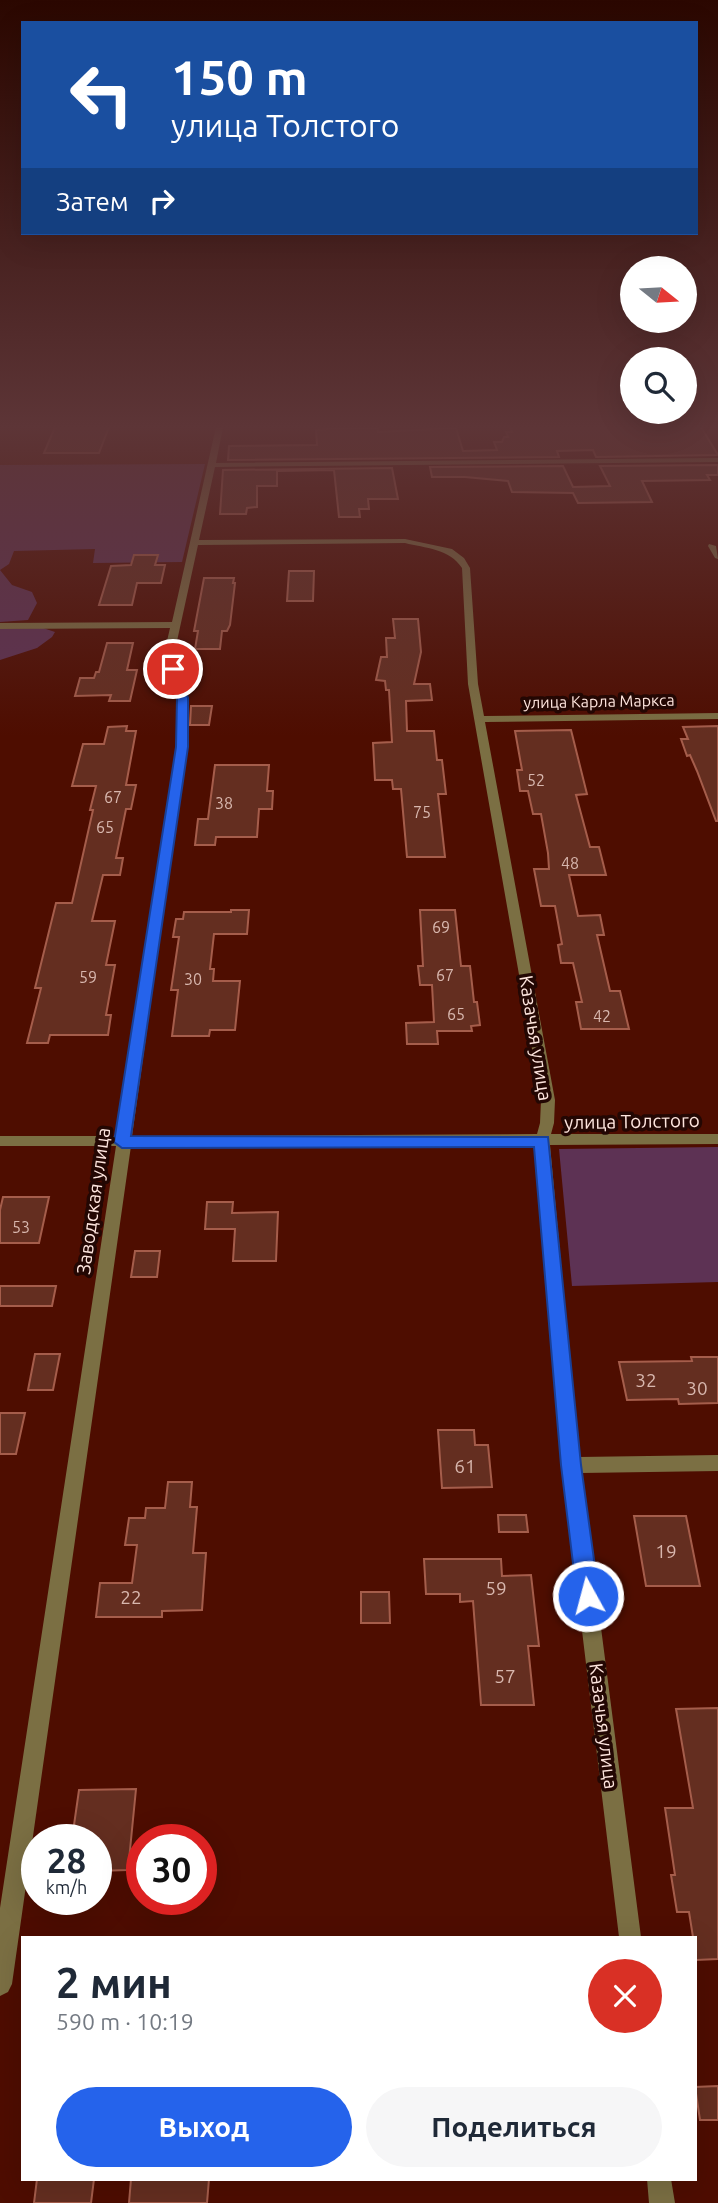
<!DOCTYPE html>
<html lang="ru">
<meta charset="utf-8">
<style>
body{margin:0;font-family:Ubuntu,sans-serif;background:#f6f6f7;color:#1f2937;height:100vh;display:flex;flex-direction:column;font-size:26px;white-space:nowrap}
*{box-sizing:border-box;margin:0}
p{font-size:23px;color:#747a83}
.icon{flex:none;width:38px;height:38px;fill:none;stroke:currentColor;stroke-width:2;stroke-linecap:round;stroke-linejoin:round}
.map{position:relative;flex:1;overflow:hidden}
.sheet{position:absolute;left:21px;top:1936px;width:676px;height:245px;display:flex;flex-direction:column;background:#fff;border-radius:0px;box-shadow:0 7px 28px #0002}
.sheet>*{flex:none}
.guide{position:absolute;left:21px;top:21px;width:677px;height:214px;border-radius:0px;box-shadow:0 7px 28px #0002;background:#1a4fa0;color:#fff;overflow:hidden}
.needle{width:46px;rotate:108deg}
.controls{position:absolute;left:620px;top:256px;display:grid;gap:14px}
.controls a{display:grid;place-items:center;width:77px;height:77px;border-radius:50%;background:#fff;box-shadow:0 7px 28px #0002;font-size:35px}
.speed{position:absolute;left:21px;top:1824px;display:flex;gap:14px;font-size:35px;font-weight:700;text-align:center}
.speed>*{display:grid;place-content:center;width:91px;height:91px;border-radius:50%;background:#fff;box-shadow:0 7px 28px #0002;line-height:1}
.speed small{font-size:18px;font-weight:400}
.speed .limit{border:10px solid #d22;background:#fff;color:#111}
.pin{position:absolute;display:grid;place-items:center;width:60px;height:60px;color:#fff;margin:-30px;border:4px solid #fff;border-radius:50%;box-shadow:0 2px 7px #0007}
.me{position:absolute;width:77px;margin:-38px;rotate:353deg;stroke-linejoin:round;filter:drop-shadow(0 0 5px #0008)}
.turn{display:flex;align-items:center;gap:24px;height:147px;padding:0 35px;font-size:32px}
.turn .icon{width:91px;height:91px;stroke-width:2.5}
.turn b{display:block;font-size:49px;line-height:60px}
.then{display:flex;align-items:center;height:66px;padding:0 35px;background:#0003;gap:14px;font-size:26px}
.round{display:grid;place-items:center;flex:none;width:74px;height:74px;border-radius:37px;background:#f6f6f7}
.overview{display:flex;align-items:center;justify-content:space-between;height:119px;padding:0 35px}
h1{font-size:42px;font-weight:700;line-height:52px}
.button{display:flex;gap:14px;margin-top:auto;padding:14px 35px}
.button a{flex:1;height:80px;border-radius:42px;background:#2563eb;color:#fff;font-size:28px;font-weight:700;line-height:80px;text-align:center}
.button a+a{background:#f6f6f7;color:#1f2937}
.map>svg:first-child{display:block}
.green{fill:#5d3254}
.building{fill:#642e20;stroke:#a55d4b;stroke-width:2}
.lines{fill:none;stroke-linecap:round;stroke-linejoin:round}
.street{fill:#7b6f43;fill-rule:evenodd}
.route{fill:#2563eb;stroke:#184099;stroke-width:2}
.labels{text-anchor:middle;stroke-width:7;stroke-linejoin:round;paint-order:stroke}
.far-street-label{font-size:16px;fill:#fee5de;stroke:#230703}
.number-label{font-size:16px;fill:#d8b7ae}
.street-label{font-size:19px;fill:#fee5de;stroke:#230703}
.near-number-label{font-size:19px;fill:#d8b7ae}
</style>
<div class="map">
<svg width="718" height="2203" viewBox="0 0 718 2203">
<rect width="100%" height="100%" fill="#4e0d00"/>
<path class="green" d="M205,464L182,562L93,563L95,549L14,551L9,564L0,570L12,585L32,592L37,603L28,620L0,622V465Z
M43,628L55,632L52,637L37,648L0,660V629Z
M718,1147V1282L572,1286L559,1149Z"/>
<path class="building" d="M55,427H109L99,453H44Z
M510,427H701L718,455L596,457L593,450L557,451L559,457L228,460L229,446L317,445L316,430L328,429L378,428V432L456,428L463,451L497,450L494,442H502L504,437H508L506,432H512Z
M718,465V475H707L710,480L642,481L652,502L578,503L573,493L512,492L508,481L465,477H432L430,467L563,466L573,487L610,486L600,466Z
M392,468L398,499H368L369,509H359L360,517H339L334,470L277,471V486H257V507L247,508L246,514H220L223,470Z
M134,555H158L155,565H165L161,583H137L132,605H99L111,566L131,565Z
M289,571H314L313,601H287Z
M204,578H234L233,583H235L230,625L227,631H222L220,649H195L198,631H194Z
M393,619H418L421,652L414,684H430L432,700L406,701L407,731H434L437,760H442L446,794H438L445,857H407L401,789H393L392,780H375L373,743L392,742L389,690H386L385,681L376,680L381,657H387L386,638H395Z
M107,643H133L127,670H137L130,701H109L111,695L75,696L80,678H94L96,672H99Z
M191,706H212L209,725H190Z
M127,726L126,731H136L126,785H136L131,809H126L116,858H123L120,875H103L92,921H115L106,965H115L106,1015H111L108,1035H50L48,1043H27L41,988H35L56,903H72L93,810H90L96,786H72L83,744H104L108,727Z
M718,726V821H716L697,771L690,755L687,756L681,739H688L683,727Z
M571,730L587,794L576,795L590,847H599L606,875H569L578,916L600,915L604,935H597L610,991H620L629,1029H581L576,1002H582L573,963H561L558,945L562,944L555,906H541L534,869H549L548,853L541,814H533L528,791H520L517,770H522L515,731Z
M215,765H269L267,791H273L272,809H259L257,837H216L215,845H195L198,819H208Z
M231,910H249L247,934H214L210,969H214L213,981H240L235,1030H210L209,1036H172L178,990H171L179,937H173L176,919H183L184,912H231Z
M420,910H455L461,966H470L474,1002H477L480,1025L471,1026L472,1031H437L438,1044H407L406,1023L434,1022L432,985H420L418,966H423Z
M3,1197H49L39,1243H0V1210Z
M207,1202H233L232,1213L278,1212L276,1261H233L235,1229H205Z
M135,1251H160L157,1277H131Z
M0,1286H56L52,1306H0Z
M35,1354H60L53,1390H28Z
M691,1357H718V1403L679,1404L678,1399L627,1400L619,1362L692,1361Z
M0,1413H25L16,1454H0Z
M438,1430H474L475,1445H488L492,1487L442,1488Z
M168,1482H192L190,1507H197L193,1553H206L202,1610L162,1611V1617H96L100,1583H132L137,1545H125L129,1518H145L146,1508H165Z
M498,1515H526L528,1532H499Z
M634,1516H686L700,1586H646Z
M424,1559H501L502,1576L531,1575L539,1646H528L534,1705H481L473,1601L460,1602V1594H426Z
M361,1592H389L390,1623H361Z
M718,1708V1959L696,1960L695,1937H693L689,1912H677L671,1875H675L665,1808H693L676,1709Z
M136,1789L128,1870L96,1871V1839H72L79,1790Z
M718,2086V2120H700L695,2087Z
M37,2179H94L91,2203H34Z
M131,2179H209L207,2203H129Z"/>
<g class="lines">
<path class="street" d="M216,427H223L216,463L718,458V462L215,467L199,540L405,539L452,549L464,558L470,568L478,684L484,716L718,713V719L485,722L555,1100L554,1123L551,1134H718V1144L550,1145L579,1457L718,1455V1471L581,1473L641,1937H619L562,1465L535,1145L131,1146L12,1984L8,1992L0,1996V1908L116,1146H0V1136H118L177,747L178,698L168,669L167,641L170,628L0,629V623L172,622ZM405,543C425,548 450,549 462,568L468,684L541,1100L540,1123L537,1134L132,1136L187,747L188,698L178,669L177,641L198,545Z
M709,544L716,546L718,559L715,558L708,546Z
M647,2179H671L675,2203H649Z"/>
</g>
<linearGradient id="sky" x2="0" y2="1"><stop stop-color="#2b0700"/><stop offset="0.58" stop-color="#5d3537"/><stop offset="1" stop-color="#5d3537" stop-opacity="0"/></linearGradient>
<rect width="718" height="736" fill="url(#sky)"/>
<path class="route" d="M169,667L178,669L188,698V747L131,1136L548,1137L581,1465L599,1596L595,1603L588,1606L580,1603L577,1596L561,1465L534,1147L122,1148L114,1142L176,747L177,698L167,669Z"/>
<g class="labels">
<g class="far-street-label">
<text transform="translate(599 701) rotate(-1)" y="6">улица Карла Маркса</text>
</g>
<g class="number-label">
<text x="536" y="786">52</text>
<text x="113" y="803">67</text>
<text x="224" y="809">38</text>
<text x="422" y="818">75</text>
<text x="105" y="833">65</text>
<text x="570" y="869">48</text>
<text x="441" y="933">69</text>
<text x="445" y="981">67</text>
<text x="88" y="983">59</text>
<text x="193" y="985">30</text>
<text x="456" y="1020">65</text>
<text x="602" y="1022">42</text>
<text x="21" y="1233">53</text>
</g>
<g class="street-label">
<text transform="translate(536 1038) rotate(81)" y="7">Казачья улица</text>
<text transform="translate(632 1121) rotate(-1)" y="7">улица Толстого</text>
<text transform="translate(93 1201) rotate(-82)" y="7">Заводская улица</text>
<text transform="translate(604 1726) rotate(83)" y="7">Казачья улица</text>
</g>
<g class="near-number-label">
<text x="646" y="1387">32</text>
<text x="697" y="1395">30</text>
<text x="465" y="1473">61</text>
<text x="666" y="1558">19</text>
<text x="496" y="1595">59</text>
<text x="131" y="1604">22</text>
<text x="505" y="1683">57</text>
</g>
</g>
</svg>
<div class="controls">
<a><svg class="needle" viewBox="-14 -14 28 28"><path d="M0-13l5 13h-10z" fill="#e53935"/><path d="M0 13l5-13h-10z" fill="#747a83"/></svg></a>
<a><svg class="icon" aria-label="search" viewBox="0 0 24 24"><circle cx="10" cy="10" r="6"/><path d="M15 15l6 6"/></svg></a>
</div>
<div class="speed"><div>28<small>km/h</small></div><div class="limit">30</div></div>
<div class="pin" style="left:173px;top:669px;background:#d93025"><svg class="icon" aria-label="arrive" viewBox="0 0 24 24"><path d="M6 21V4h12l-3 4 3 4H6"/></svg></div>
<svg class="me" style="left:588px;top:1596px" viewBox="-20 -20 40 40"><circle r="17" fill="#2563eb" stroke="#fff" stroke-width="3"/><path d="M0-11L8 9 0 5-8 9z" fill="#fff"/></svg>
<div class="guide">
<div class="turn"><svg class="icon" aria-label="left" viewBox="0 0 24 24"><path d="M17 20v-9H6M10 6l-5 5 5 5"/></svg><div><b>150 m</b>улица Толстого</div></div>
<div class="then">Затем<svg class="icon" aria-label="right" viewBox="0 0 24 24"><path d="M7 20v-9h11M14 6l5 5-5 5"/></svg></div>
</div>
<section class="sheet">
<div class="overview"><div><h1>2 мин</h1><p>590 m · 10:19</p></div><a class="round" style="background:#d93025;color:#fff"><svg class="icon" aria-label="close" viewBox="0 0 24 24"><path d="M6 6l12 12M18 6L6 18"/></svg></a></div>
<div class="button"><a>Выход</a><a>Поделиться</a></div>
</section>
</div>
